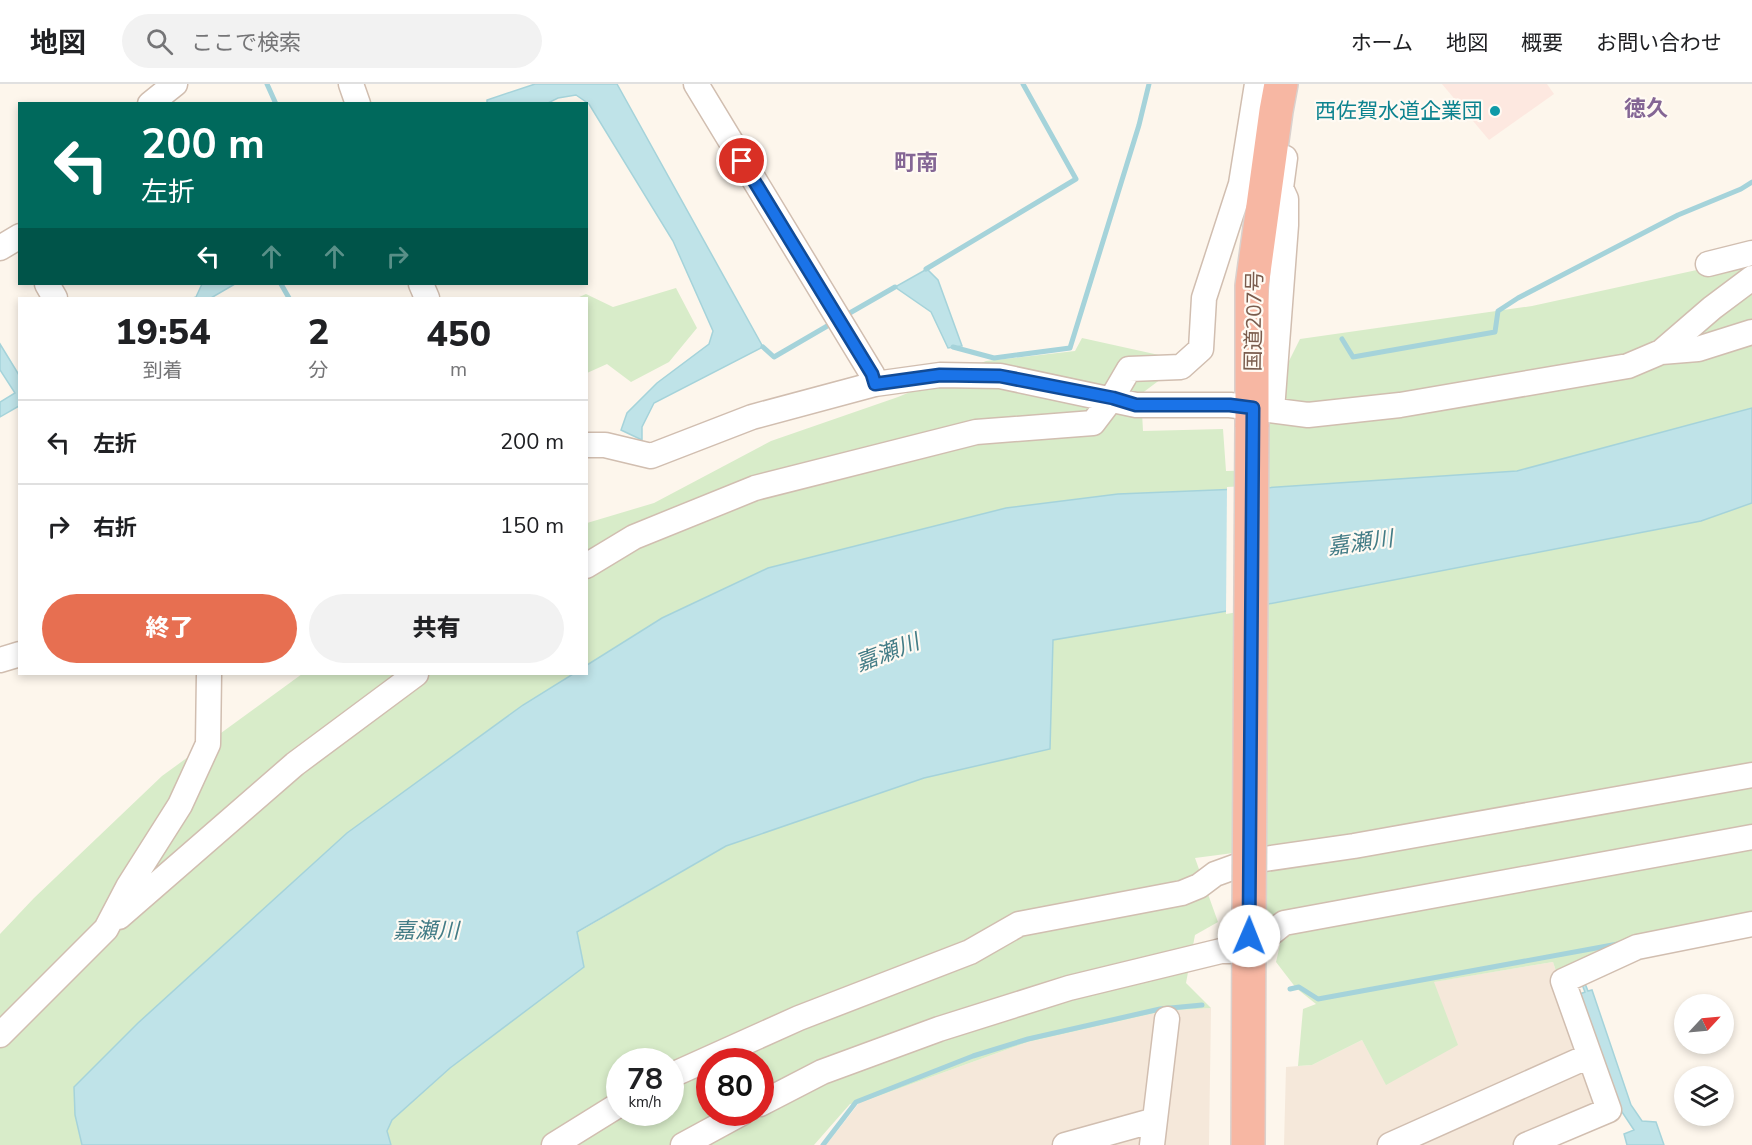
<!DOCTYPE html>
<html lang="ja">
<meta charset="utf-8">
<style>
body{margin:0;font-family:"Nunito Sans","Noto Sans JP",sans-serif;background:#f2f2f2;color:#202124;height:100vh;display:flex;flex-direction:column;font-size:22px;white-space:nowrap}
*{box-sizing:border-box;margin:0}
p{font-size:20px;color:#757577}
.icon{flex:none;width:33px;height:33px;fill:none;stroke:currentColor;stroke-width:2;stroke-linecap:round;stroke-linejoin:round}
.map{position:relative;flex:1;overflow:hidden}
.details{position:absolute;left:18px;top:213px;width:570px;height:378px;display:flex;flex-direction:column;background:#fff;border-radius:0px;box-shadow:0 3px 9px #0003}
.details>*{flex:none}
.top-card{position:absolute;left:18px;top:18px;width:570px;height:183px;border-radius:0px;box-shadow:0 3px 9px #0003;background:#00695c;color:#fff;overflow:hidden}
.needle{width:39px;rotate:64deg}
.controls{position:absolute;left:1674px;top:910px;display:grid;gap:12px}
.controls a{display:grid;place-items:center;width:60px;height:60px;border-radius:50%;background:#fff;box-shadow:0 3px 9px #0003;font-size:30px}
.speed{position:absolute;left:606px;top:964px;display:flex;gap:12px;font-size:30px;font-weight:700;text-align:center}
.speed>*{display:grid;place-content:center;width:78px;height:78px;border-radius:50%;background:#fff;box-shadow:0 3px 9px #0003;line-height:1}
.speed small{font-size:15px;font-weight:400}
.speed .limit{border:9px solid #d22;background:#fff;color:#111}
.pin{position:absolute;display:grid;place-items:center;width:51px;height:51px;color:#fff;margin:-26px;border:3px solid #fff;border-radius:50%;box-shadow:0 2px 6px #0007}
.me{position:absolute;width:66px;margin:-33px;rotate:1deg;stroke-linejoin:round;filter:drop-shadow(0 0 4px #0008)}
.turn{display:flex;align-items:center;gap:21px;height:126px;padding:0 24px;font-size:27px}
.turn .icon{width:78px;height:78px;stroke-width:2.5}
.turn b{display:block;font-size:42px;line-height:51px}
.lanes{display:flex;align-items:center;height:57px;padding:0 24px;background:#0003;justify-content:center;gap:30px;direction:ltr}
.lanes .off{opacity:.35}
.eta{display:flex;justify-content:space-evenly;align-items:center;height:102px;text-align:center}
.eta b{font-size:36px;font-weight:800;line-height:42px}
.primary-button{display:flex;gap:12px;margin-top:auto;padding:12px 24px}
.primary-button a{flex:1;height:69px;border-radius:36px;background:#e76f51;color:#fff;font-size:24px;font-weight:800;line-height:69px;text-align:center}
.primary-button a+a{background:#f2f2f2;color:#202124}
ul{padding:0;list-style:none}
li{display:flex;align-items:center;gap:18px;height:84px;padding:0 24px;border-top:2px solid #e0e0e0}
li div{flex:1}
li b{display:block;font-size:22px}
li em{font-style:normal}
header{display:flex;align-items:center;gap:36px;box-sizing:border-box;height:84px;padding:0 30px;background:#fff;border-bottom:2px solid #e0e0e0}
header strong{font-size:28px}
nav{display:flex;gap:33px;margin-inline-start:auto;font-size:21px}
.search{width:420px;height:54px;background:#f2f2f2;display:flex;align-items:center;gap:15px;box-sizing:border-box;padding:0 21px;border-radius:33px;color:#757577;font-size:22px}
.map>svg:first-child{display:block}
.residential{fill:#f5e8da}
.commercial{fill:#fde8e0}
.green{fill:#d8ecc9;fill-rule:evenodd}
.water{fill:#bfe3e8;stroke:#a5d3da;stroke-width:1.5}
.pier{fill:#fdf6ec}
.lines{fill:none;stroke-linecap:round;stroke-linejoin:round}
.stream{stroke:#a5d3da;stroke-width:5}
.minor-casing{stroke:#d1beb0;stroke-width:27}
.highway-casing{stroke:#dad1cd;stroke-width:36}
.minor{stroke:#fff;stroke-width:24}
.highway{stroke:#f7b7a3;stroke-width:33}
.highway-bridge-casing{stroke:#dad1cd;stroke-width:36;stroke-linecap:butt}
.highway-bridge{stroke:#f7b7a3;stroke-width:33}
.route-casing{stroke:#114b97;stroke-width:15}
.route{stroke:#1a73e8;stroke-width:10}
.culture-dot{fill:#0f9aa8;stroke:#fffaf3;stroke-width:2}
.labels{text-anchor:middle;stroke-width:4.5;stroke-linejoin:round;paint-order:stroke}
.culture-label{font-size:21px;fill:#0d838f;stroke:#fffaf3;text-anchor:end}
.street-label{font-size:21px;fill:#7a5c4d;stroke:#fffaf3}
.neighbourhood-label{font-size:22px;font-weight:bold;fill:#846695;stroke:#fffaf3}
.water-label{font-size:22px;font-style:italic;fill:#437c86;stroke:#fffaf3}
</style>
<header>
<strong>地図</strong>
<div class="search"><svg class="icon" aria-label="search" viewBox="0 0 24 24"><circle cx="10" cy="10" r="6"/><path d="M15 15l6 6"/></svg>ここで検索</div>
<nav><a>ホーム</a><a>地図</a><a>概要</a><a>お問い合わせ</a></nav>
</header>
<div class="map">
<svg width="1752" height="1061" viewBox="0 0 1752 1061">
<rect width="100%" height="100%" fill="#fdf6ec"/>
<path class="residential" d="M1553,878L1602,1025L1512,1061H1284L1286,983L1312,981L1362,956L1386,1000L1433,898Z
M1211,924L1209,1061H826L859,1019L1028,958L1164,927Z"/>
<path class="commercial" d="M1442,0H1547L1554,10L1489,56Z"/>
<path class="green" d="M1752,168V324L1517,387L1264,404L1118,410L1006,424L768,484L663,534L587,581V439L654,419L771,357L898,313L986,277L1075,267L1082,254L1168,273L1165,292L1141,310L1143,347L1223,345L1226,387L1265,386L1267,338L1290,330L1281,293L1300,255L1532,222L1715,182Z
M676,204L697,244L669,278L631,298L607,280L587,289L586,214H577L586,210L613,223Z
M1752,419V828L1631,853L1557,890L1553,878L1434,898L1458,961L1386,1001L1362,956L1312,981L1298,982L1303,925L1316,920L1296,904L1276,878L1284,844L1264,831V765L1195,774L1218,838L1195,851L1186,899L1211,924L1164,927L1028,958L859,1019L850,1020L814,1061H391C386,1051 387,1045 392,1036L450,984L584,883L577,849L726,762L924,694L1049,665L1053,556L1263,521L1701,437ZM620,978H670V1029H620ZM710,978H760V1029H710Z
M302,590H573L523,621L75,1031L82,1061H0V850L34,814L162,692Z"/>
<path class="water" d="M535,0H617L763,263L654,319L642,343V356L621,346L627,329L657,299L709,260L713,247L673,157L589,20L576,11L558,14L548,19H487V16Z
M927,185L938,196L962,262L948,264L931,228L895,203Z
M202,200H235L211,214H193L196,213Z
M0,260L19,291V322L0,333V318L15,309L0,286Z
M1752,324V419L1701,437L1263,521L1053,556L1050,665L924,694L726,762L577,848L584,883L450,984L392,1036L387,1047L391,1061H82L75,1031L74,1003L138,939L347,749L523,621L573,590H586L587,581L662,534L768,484L1006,424L1118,410L1264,404L1517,387Z
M1584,897L1588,907L1592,906L1631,1021L1642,1037L1656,1038L1664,1061H1627L1624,1050L1634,1046L1620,1025L1580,910L1585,908L1581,898Z"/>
<path class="pier" d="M1264,401L1263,524L1226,530L1227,403Z"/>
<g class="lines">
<path class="stream" d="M267,0L276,20
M926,185L1076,95L1023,0
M281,200L289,214
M848,230L895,203
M1342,255L1353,273L1495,248L1498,227L1518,214L1678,131L1741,105L1752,98
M763,263L774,273L829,241
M953,263L994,274L1070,264L1139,41L1149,0
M1290,905L1299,903L1318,915L1618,860
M823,1061L856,1018L973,972L1028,955L1160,925L1202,921"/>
<defs>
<path id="minor" d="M351,0L358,20
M696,0L872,290L875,300
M150,20L175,0
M0,164L20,152
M1708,180L1752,169
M47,200L55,214
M421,200L427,214
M1661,268L1698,265L1752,248
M1272,326L1286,141V115L1281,104L1285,74
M586,361H605L651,372L752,333L875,300L940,291L1000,292L1136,321H1230L1308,331L1400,321L1628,282L1661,268L1712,224L1752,194
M586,482L634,453L755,404L976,348L1093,339L1112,314L1129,285L1181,283L1201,265L1204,214L1241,100L1257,0
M0,576L20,570
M119,833L295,680L416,590
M0,951L106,845L128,803L180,721L208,660L209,590
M670,992L799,934L970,868L1019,840L1182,809L1199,802L1215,790L1251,777L1354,762L1752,691
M760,1020L822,988L939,945L1069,904L1221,867H1249L1284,839L1752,753
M554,1061L620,1020
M683,1061L742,1029
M1065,1061L1155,1036
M1152,1061L1167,935
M1390,1061L1589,972
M1526,1061L1609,1026L1563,897L1637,863L1752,840"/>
<path id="highway" d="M1252,343V202L1276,27L1281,0
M1248,1061L1249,837"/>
</defs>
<use href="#minor" class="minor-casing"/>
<use href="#highway" class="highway-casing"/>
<use href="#minor" class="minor"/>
<use href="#highway" class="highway"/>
<defs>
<path id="highway-bridge" d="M1249,837L1252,343"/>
</defs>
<use href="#highway-bridge" class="highway-bridge-casing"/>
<use href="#highway-bridge" class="highway-bridge"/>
</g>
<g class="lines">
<defs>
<path id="route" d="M742,77L872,290L875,300L940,291L1000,292L1113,314L1136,321H1230L1253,324L1249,852"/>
</defs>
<use href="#route" class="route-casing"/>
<use href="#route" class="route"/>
</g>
<circle class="culture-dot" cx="1495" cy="27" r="6"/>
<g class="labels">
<g class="culture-label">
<text x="1483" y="34">西佐賀水道企業団</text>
</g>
<g class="street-label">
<text transform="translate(1254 237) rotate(-89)" y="7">国道207号</text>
</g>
<g class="neighbourhood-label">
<text x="1646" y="32">徳久</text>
<text x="916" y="86">町南</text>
</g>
<g class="water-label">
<text transform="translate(1360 458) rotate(-8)" y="8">嘉瀬川</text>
<text transform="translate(887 568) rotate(-21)" y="8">嘉瀬川</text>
<text x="426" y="854">嘉瀬川</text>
</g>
</g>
</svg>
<div class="controls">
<a><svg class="needle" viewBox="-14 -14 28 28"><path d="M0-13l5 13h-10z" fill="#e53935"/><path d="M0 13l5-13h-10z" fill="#757577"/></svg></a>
<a><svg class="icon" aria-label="layers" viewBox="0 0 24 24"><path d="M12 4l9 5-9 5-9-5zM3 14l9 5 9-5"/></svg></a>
</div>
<div class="speed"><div>78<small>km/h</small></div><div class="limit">80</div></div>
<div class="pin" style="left:742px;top:77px;background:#d93025"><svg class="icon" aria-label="arrive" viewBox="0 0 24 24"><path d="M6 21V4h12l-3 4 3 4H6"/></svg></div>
<svg class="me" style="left:1249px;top:852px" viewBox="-20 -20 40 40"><circle r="19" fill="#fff"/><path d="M0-13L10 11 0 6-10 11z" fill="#1a73e8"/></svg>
<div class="top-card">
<div class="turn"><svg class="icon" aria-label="left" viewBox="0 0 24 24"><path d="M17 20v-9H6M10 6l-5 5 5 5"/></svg><div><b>200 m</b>左折</div></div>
<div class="lanes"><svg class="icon" aria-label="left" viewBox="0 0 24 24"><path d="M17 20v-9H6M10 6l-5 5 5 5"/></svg><svg class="icon off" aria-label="ahead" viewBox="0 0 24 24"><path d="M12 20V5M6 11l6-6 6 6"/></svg><svg class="icon off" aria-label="ahead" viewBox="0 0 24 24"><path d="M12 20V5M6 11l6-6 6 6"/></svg><svg class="icon off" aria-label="right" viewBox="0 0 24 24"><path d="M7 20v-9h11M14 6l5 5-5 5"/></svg></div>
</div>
<section class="details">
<div class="eta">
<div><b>19:54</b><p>到着</p></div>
<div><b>2</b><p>分</p></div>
<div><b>450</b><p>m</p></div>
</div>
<ul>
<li><svg class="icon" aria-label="left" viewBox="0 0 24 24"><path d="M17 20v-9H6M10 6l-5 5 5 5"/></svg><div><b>左折</b></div><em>200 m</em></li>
<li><svg class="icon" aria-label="right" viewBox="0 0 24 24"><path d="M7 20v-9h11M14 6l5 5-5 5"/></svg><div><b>右折</b></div><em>150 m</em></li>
</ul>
<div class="primary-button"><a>終了</a><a>共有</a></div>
</section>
</div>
